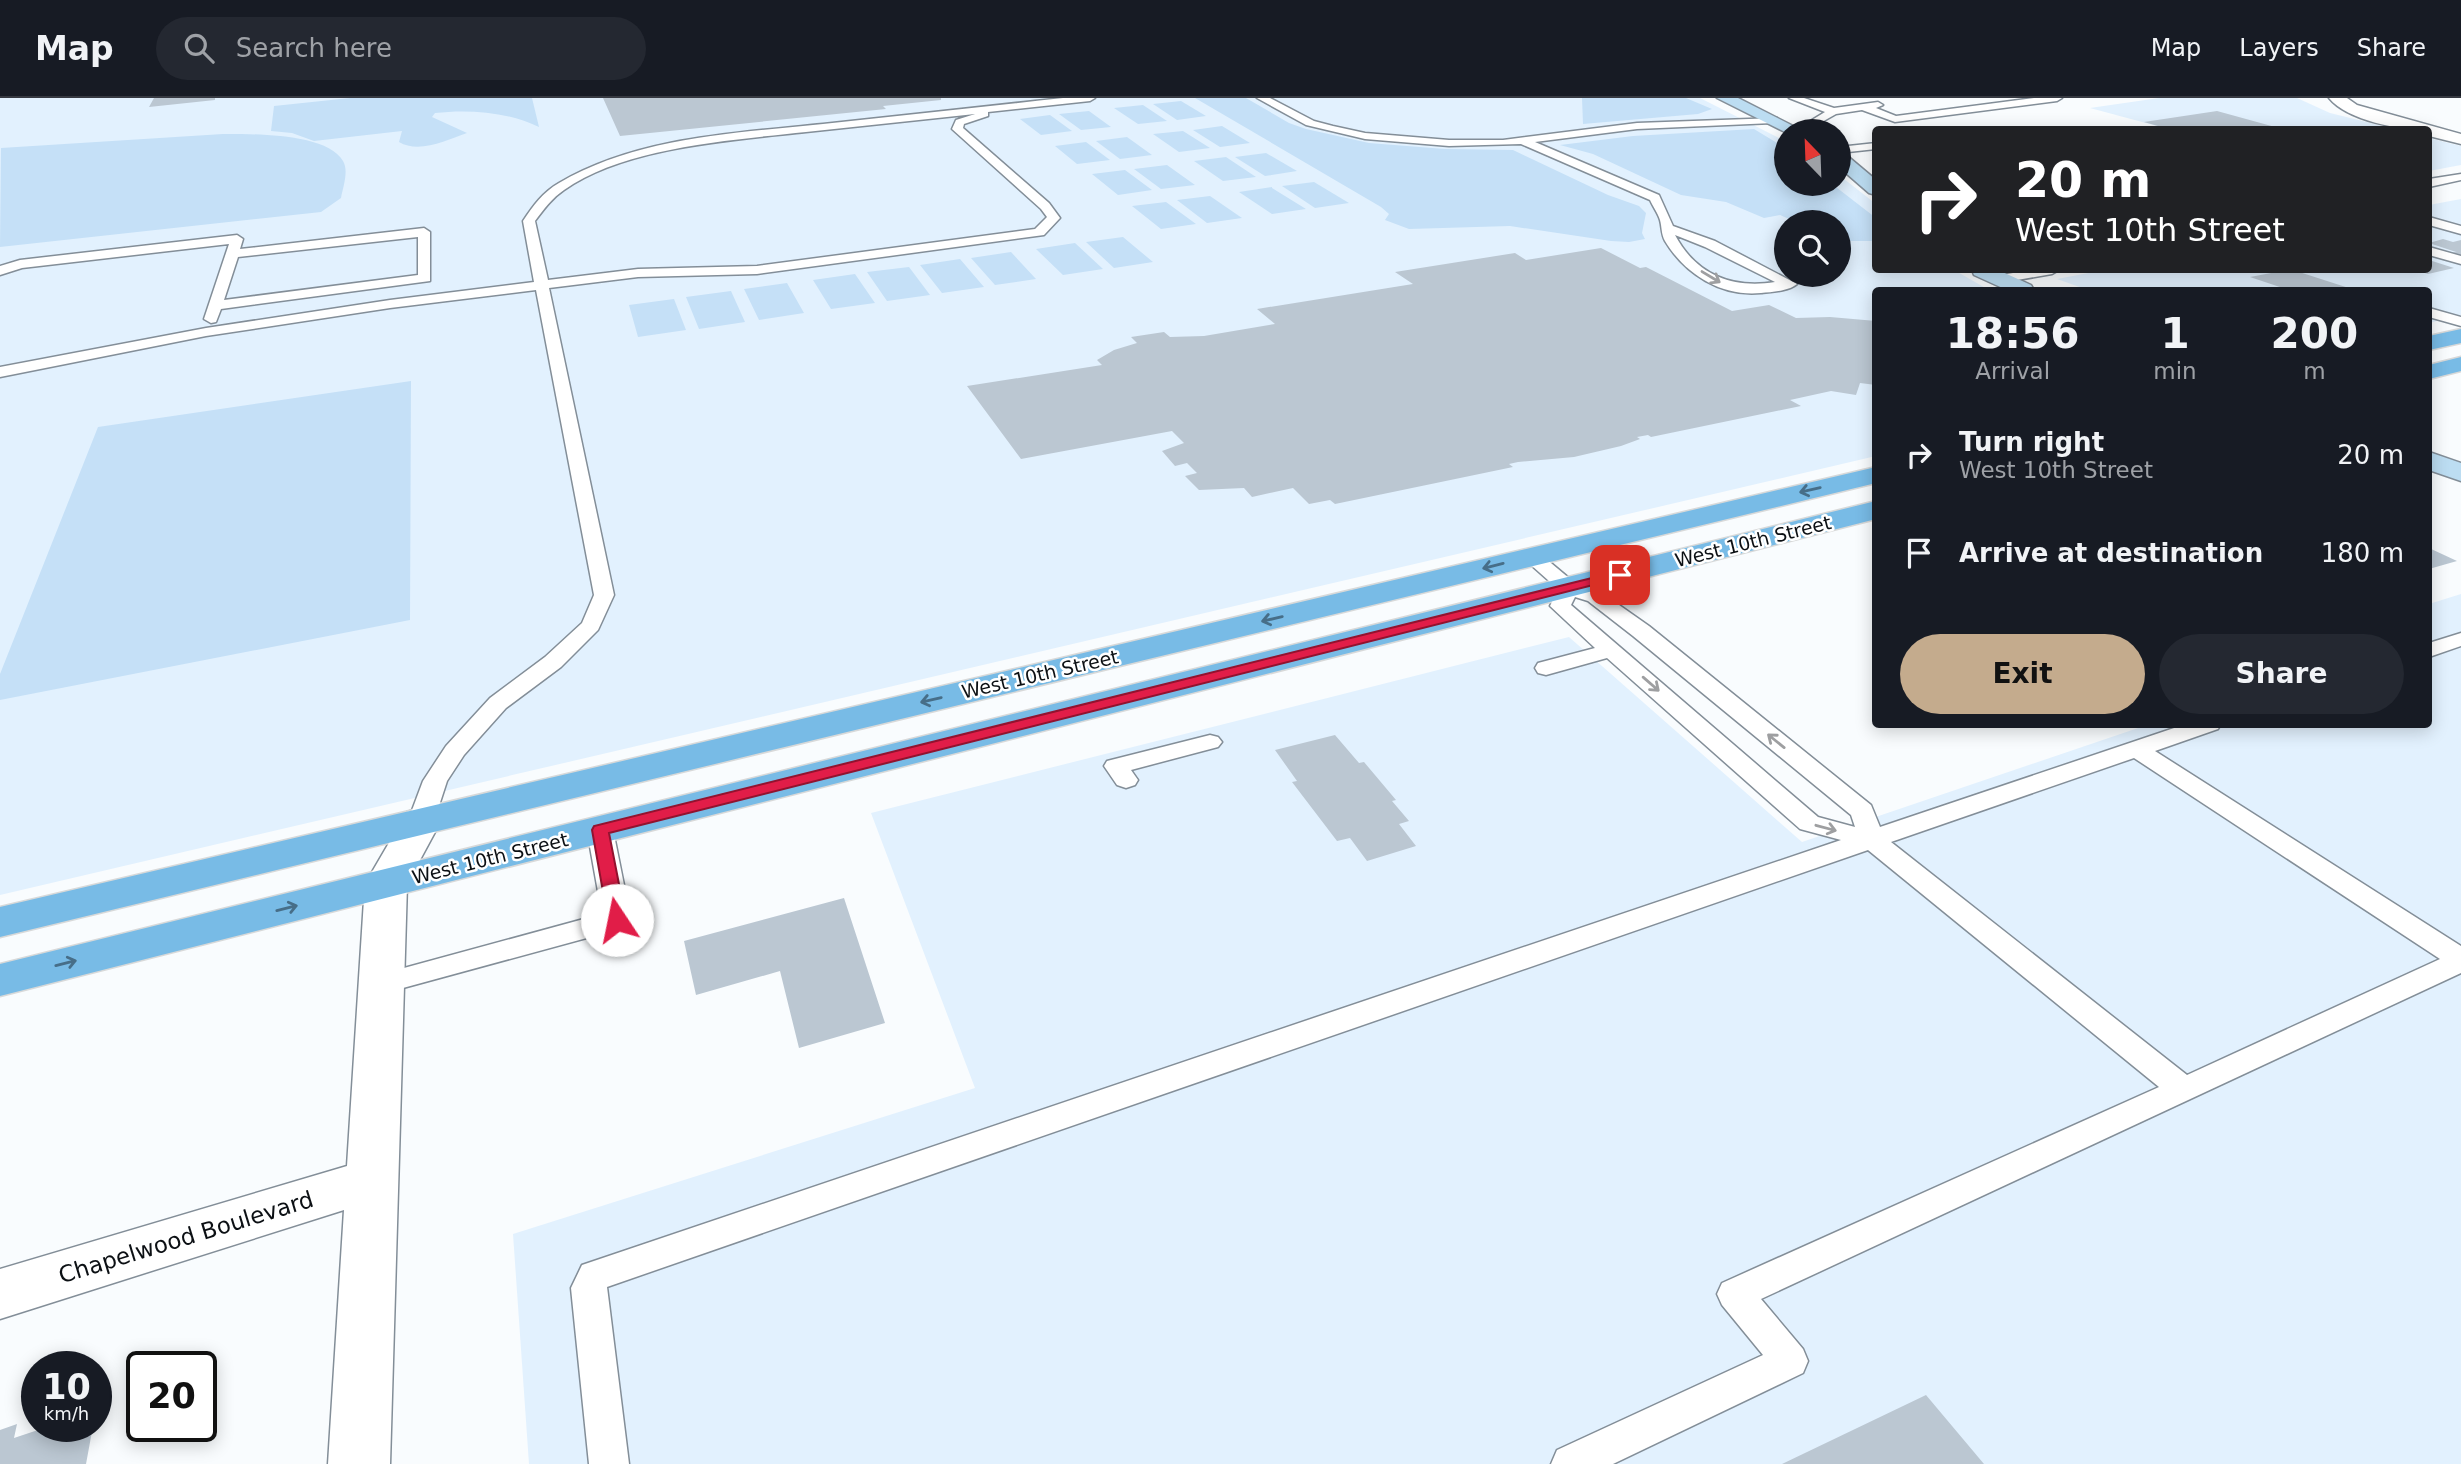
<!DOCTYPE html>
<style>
body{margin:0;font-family:"DejaVu Sans",sans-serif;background:#242831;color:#f1f3f6;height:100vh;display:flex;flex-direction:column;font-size:26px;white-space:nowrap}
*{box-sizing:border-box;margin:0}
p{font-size:23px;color:#9ea1a6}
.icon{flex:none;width:38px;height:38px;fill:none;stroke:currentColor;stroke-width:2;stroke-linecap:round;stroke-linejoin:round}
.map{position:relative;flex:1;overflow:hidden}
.details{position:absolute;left:1872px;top:189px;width:560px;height:441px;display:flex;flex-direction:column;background:#171b24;border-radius:7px;box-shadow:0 4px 18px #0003}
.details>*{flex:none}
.top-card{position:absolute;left:1872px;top:28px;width:560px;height:147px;border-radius:7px;box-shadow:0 4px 18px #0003;background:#202124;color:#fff;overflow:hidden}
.needle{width:46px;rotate:337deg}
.buttons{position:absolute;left:1774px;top:21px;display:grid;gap:14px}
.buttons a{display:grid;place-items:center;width:77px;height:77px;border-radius:50%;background:#171b24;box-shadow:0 4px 18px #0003;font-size:35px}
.speed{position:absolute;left:21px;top:1253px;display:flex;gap:14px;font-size:35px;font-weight:700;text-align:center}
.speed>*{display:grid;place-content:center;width:91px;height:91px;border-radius:50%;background:#171b24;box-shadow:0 4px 18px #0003;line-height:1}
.speed small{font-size:18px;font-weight:400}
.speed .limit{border:4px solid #111;border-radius:10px;background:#fff;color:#111}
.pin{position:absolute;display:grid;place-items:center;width:60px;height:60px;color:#fff;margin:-30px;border-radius:14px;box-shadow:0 4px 10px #0006}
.me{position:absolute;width:77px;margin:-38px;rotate:349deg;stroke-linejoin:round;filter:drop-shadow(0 0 5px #0008)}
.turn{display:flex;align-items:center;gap:24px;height:147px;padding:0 28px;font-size:32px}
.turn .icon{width:91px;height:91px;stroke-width:2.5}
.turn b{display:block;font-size:49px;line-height:60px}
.eta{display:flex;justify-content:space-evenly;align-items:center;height:119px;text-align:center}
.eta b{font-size:42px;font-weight:700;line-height:49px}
.cta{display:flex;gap:14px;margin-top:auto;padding:14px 28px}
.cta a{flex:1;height:80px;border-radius:42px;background:#c4ab8d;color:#111;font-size:28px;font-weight:700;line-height:80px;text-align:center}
.cta a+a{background:#242831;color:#f1f3f6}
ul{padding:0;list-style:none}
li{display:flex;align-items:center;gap:21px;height:98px;padding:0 28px}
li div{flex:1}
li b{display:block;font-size:26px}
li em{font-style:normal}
header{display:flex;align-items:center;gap:42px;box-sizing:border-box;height:98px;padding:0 35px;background:#171b24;border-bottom:2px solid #363941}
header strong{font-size:33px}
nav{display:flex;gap:38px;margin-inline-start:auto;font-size:24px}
.search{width:490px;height:63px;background:#242831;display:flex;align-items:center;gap:18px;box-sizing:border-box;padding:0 24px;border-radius:38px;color:#9ea1a6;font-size:26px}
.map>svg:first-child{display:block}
.built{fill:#e2f1fe;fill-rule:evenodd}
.green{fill:#c5e0f7}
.building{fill:#bbc7d2}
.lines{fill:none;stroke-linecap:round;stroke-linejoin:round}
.lane-casing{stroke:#838e98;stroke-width:3}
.street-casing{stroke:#838e98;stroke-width:3}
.secondary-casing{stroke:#838e98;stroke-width:3}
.primary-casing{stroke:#d8d9d9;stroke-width:3}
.lane{fill:#fff;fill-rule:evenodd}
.street{fill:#fff;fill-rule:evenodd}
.secondary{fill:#bcddf2;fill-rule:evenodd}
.primary{fill:#78bbe6;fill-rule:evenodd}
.oneway{stroke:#9e9fa1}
.oneway2{stroke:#476e88}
.route{fill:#e11d48;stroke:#92132f;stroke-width:2}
.labels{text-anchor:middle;stroke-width:5;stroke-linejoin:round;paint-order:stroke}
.street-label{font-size:19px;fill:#0c1014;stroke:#fff}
.near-street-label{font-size:23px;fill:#0c1014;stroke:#fff}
</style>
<header>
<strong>Map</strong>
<div class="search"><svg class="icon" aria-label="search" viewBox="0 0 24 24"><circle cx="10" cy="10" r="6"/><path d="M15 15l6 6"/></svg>Search here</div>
<nav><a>Map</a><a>Layers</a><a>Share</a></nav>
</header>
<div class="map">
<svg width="2461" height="1366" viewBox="0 0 2461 1366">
<rect width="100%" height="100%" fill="#f9fcfe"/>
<path class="built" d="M0,0H1700L1787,44V86H1839V77L1876,106V172H1954L1989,192H1876V358L0,797ZM1787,124H1839V177H1787Z
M2159,0H2297L2330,15L2395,31H2168L2090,10Z
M2429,40L2461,48V67L2429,73Z
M2461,101V217L2429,225V192H2088L2057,181L2104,172H2429V107Z
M2461,496V1366H529L513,1136L975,990L871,715L1569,539L1802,744L2147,627L2429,626V506Z"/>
<path class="green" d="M350,0H532L539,29C508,14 469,11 435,15L432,19L467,35C447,42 419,56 399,44L402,33L314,43L292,35L271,33L274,8Z
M1195,0H1246L1289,25L1306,31L1369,45L1445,51L1513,52L1608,97L1639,108L1646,115L1642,135L1645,141L1629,144L1611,143L1510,128L1409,131L1385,122L1389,116L1381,109Z
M1582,0H1686L1712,11L1698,16L1583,26Z
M1181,3L1206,18L1177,22L1153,6Z
M1143,7L1167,23L1138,26L1114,10Z
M1089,13L1111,29L1081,32L1059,16Z
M1050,17L1072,33L1041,37L1020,21Z
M1222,28L1250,45L1220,49L1193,32Z
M1754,31L1787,51V86H1832L1876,120V143H1839V124H1796L1780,117L1764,120L1726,104L1681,97L1593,56L1560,47L1633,38Z
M1183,33L1210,50L1179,54L1153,36Z
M223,36C252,36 327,35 343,63C349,73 343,89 341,100L321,114L0,149L1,50Z
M1127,39L1152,57L1120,61L1096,43Z
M1086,44L1110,62L1077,66L1055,48Z
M1266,55L1297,73L1265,78L1235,59Z
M1226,59L1256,79L1223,83L1194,63Z
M1167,67L1195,87L1161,91L1134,71Z
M1125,72L1152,92L1118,97L1092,76Z
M1314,84L1349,105L1315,110L1282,88Z
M1272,89V90L1306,111L1272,116L1239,94Z
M1210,98L1242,120L1207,125L1177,102Z
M1166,104L1196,126L1161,131L1132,108Z
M1123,139L1153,164L1114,170L1086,144Z
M1075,145L1103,171L1063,177L1036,151Z
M1011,154L1036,181L995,187L971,160Z
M960,161L984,189L942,195L920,167Z
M909,169L930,197L887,203L867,174Z
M855,176L875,205L831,211L813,182Z
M787,185L804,215L759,222L744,191Z
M731,193L745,224L699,231L686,199Z
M674,201L686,232L638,239L629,207Z
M411,283L410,522L0,602V576L98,329Z"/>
<path class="building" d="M154,0H215V2L149,9Z
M603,0H941V2L883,8L886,11L620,38Z
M2217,13L2286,32H2172L2144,24Z
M2443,141L2453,144L2461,142V161L2445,156L2456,154L2429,145Z
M1601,150L1640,170L1646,169L1732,213L1769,207L1796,220L1830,219L1876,223V287L1860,285L1856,297L1831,293L1790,302L1801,308L1651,339L1648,337L1637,339L1640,341L1621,348L1574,359L1518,364L1509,366L1513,369L1335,406L1330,402L1309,406L1293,390L1252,399L1244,390L1199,392L1185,378L1197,375L1187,365L1175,368L1162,353L1184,345L1172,333L1021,361L967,288L1102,267L1097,262L1114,252L1137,245L1131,239L1164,234L1170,239L1204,238L1275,226L1257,211L1413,186L1395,174L1515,155L1526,162Z
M2429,162L2454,170L2428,176L2415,172H2429Z
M2287,172H2293L2355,192H2289L2250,179Z
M2429,450L2457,463L2429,471Z
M1335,637L1359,665L1364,664L1396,702L1392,703L1409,723L1399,726L1416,748L1367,763L1350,740L1337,743L1292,684L1297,683L1275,652Z
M844,800L885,925L799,950L780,873L696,897L684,843Z
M1926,1297L1984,1366H1782Z
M17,1326L14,1340L50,1328H93L86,1366H0V1332Z"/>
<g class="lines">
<defs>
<path id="lane" d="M1063,0H1095L1090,3L988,14V18L964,26L963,30L1049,105L1060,120L1044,137L757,176L638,179L549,190L614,497L598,532L561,569L506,610L464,657L447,683L434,723L430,729L421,731L412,729L408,723L423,683L446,648L490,600L545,559L582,525L594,497L536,192L390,210L206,238L0,279V269L206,230L390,202L534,184L523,123C533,108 543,94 559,85C637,39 736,35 823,26C903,17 983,9 1063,0ZM975,16L956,22L952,31L1041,111L1047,119L1035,131L757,168L638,171L548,182L535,123C544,111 552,100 564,92C624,49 733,42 806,34C862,28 919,22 975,16Z
M1257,0H1270L1314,23L1333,28L1365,35L1449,42H1503L1637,25L1777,20V24L1773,25L1637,31L1535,44L1659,97L1673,128L1715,143L1797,186C1789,193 1772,194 1761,195C1721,199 1685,176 1665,143C1661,136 1662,129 1660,122C1658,115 1653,109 1650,102L1521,46L1449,48L1365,41L1306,27ZM1675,137L1705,149L1775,184C1733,191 1696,177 1675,137Z
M1789,0H1804L1834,10L1878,4L1883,7L1876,10L1896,18L2034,0H2062L2057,3L1895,24L1862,12L1836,16L1806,33H1794L1825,14Z
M1876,45V51L1839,55V49Z
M2461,76V82L2429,89V81Z
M2429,119L2461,128V136L2429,127Z
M424,130L430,134V183L221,211L216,224L211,225L204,221L229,146L22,170L0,177V168L20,162L237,137L243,141L240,151ZM418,139V177L224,202L238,159Z
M2429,149L2461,158V166L2429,157Z
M2031,172H2059L2052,176L2000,185L1993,181L1995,178Z
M2429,210L2461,219V228L2429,219Z
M1532,453L1539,455L1576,486L1602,495L1649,528L1871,707L1880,729L2186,626H2221L2218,631L2155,653L2461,848V875L1761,1201L1803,1251L1808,1263L1803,1275L1613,1366H1551L1557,1352L1763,1257L1722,1207L1717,1196L1722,1185L2159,989L1868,752L607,1189L629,1366H589L571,1190L582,1167L1841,742L1800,731L1607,560L1546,577L1538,575L1535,570L1538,565L1595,550L1550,508L1558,491L1522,459L1525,455ZM1575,499L1588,503L1633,538L1851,717L1855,729L1818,719L1571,507ZM2134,660L2440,861L2187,977L1891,744Z
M2461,535V548L2429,559V545Z
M1210,637L1218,639L1222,644L1218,649L1131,672L1138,682L1135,687L1126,690L1117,687L1104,668L1107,663Z
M600,724L609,726L613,732L631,822L627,829L381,896L371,893L367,886L371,879L602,816L587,732L591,726Z"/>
<path id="street" d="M2329,0H2347L2357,7L2461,36V46L2429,38V32C2400,32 2348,23 2329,0Z
M421,710L435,714L441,723L407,786L390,1366H328L344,1112L0,1221V1171L347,1068L365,786L407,714Z"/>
<path id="secondary" d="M1717,0H1738L1803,33H1787V35Z
M1839,55L1845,56L1876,82V97L1869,95L1839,69Z
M1972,172H1998L2031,187L2034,192H2007L1974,177Z
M2429,354L2461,365V383L2429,372Z"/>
<path id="primary" d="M2461,231V245L2429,252V238Z
M2461,259V273L2429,281V267Z
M1876,369V385L0,839V809Z
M1876,403V421L0,898V866Z"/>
</defs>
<use href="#lane" class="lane-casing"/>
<use href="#street" class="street-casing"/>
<use href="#secondary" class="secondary-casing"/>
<use href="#primary" class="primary-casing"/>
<use href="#lane" class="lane"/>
<use href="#street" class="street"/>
<use href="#secondary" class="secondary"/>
<use href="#primary" class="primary"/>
</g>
<defs><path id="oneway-shaft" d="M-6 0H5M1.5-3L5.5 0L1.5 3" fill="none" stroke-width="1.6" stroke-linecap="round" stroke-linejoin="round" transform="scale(1.75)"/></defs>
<g class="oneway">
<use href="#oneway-shaft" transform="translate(1711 179) rotate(31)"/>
<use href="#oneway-shaft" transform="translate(1651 586) rotate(41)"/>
<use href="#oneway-shaft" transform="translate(1776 643) rotate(-141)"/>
<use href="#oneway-shaft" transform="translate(1826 730) rotate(15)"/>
</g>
<g class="oneway2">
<use href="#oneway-shaft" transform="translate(1810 392) rotate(167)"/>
<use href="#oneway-shaft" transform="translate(1493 468) rotate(166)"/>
<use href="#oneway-shaft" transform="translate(1272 521) rotate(167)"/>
<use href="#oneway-shaft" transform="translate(931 602) rotate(167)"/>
<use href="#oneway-shaft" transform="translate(287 810) rotate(-14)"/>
<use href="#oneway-shaft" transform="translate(66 865) rotate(-14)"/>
</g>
<path class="route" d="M1620,473L1625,474V479L609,735L626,822L623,826H610L608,822L592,732L594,728Z"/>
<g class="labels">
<g class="street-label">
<text transform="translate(1753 443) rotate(-14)" y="7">West 10th Street</text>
<text transform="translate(1040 576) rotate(-13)" y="7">West 10th Street</text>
<text transform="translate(490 760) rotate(-14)" y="7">West 10th Street</text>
</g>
<g class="near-street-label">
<text transform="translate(186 1139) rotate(-17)" y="8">Chapelwood Boulevard</text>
</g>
</g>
</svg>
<div class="buttons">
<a><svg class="needle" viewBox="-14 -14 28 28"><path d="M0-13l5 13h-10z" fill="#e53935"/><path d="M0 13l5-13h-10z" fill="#9ea1a6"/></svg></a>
<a><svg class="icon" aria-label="search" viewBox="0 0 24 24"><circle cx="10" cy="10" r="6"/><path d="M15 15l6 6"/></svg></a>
</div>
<div class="speed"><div>10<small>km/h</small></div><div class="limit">20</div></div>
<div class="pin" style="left:1620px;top:477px;background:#d93025"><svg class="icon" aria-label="arrive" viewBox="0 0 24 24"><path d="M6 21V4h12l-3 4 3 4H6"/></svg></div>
<svg class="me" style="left:617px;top:822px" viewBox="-20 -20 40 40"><circle r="19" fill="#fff"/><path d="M0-13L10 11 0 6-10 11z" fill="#e11d48"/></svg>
<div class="top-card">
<div class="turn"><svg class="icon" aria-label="right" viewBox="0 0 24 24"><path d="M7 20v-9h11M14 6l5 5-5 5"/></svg><div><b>20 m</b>West 10th Street</div></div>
</div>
<section class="details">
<div class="eta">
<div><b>18:56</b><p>Arrival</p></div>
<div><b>1</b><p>min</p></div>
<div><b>200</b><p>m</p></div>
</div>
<ul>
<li><svg class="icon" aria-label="right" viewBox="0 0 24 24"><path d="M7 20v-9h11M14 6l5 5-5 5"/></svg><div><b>Turn right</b><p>West 10th Street</p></div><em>20 m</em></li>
<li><svg class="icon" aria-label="arrive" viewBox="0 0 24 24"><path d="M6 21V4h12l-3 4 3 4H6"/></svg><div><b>Arrive at destination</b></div><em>180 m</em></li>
</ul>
<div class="cta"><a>Exit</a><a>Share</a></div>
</section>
</div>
